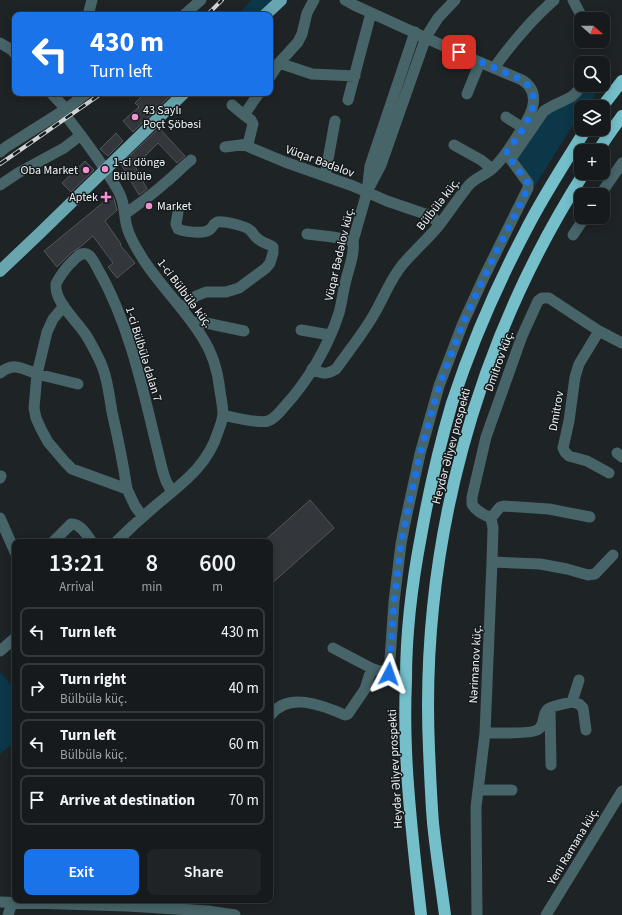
<!DOCTYPE html>
<meta charset="utf-8">
<style>
body{margin:0;font-family:"Source Sans 3",sans-serif;background:#1f2325;color:#f1f3f6;height:100vh;display:flex;flex-direction:column;font-size:15px;white-space:nowrap}
*{box-sizing:border-box;margin:0}
p{font-size:13px;color:#9ea1a3}
.icon{flex:none;width:22px;height:22px;fill:none;stroke:currentColor;stroke-width:2;stroke-linecap:round;stroke-linejoin:round}
.map{position:relative;flex:1;overflow:hidden}
.side{position:absolute;left:12px;top:539px;width:261px;height:364px;display:flex;flex-direction:column;background:#161a1c;border-radius:8px;box-shadow:0 2px 10px #0003,0 0 0 1px #35383b}
.side>*{flex:none}
.hud{position:absolute;left:12px;top:12px;width:261px;height:84px;border-radius:8px;box-shadow:0 2px 10px #0003,0 0 0 1px #35383b;background:#1a73e8;color:#fff;overflow:hidden}
.needle{width:26px;rotate:111deg}
.buttons{position:absolute;left:574px;top:12px;display:grid;gap:8px}
.buttons a{display:grid;place-items:center;width:36px;height:36px;border-radius:8px;background:#161a1c;box-shadow:0 2px 10px #0003,0 0 0 1px #35383b;font-size:20px}
.pin{position:absolute;display:grid;place-items:center;width:34px;height:34px;color:#fff;margin:-17px;border-radius:8px;box-shadow:0 2px 6px #0006}
.me{position:absolute;width:44px;margin:-22px;rotate:4deg;stroke-linejoin:round;filter:drop-shadow(0 0 3px #0008)}
.turn{display:flex;align-items:center;gap:14px;height:84px;padding:0 12px;font-size:18px}
.turn .icon{width:52px;height:52px;stroke-width:2.5}
.turn b{display:block;font-size:28px;line-height:34px}
.eta{display:flex;justify-content:space-evenly;align-items:center;height:68px;text-align:center}
.eta b{font-size:24px;font-weight:600;line-height:28px}
.action{display:flex;gap:8px;margin-top:auto;padding:8px 12px}
.action a{flex:1;height:46px;border-radius:8px;background:#1a73e8;color:#fff;font-size:16px;font-weight:600;line-height:46px;text-align:center}
.action a+a{background:#1f2325;color:#f1f3f6}
ul{padding:0;list-style:none}
li{display:flex;align-items:center;gap:12px;height:50px;margin:0 8px 6px;padding:0 4px;border:2px solid #35383b;border-radius:8px}
li div{flex:1}
li b{display:block;font-size:15px}
li em{font-style:normal}
.map>svg:first-child{display:block}
.green{fill:#0c3749}
.building{fill:#33363a;stroke:#53565b}
.lines{fill:none;stroke-linecap:round;stroke-linejoin:round}
.minor{stroke:#476468;stroke-width:11}
.major{stroke:#68a5ae;stroke-width:12}
.highway{stroke:#74bfca;stroke-width:12}
.rail-casing{stroke:#d1d4d6;stroke-width:4}
.rail{stroke:#151a1c;stroke-width:2.5;stroke-dasharray:8;stroke-linecap:butt}
.route{stroke:#1a73e8;stroke-width:7;stroke-dasharray:0 12.6}
.poi-dot{fill:#f591d3;stroke:#151a1c;stroke-width:1.5}
.labels{text-anchor:middle;stroke-width:3;stroke-linejoin:round;paint-order:stroke}
.poi-label{font-size:12px;fill:#f1f4f6;stroke:#151a1c;text-anchor:start}
.street-label{font-size:12px;fill:#f1f4f6;stroke:#151a1c}
</style>
<div class="map">
<svg width="622" height="915" viewBox="0 0 622 915">
<rect width="100%" height="100%" fill="#1e2325"/>
<path class="green" d="M251,0H272L256,15H238Z
M587,85H592L599,90L586,107H581V115L571,128L535,186L518,159L519,152L548,112Z
M0,672L15,690V742L0,754Z"/>
<path class="building" d="M145,93H173L133,132L123,121L139,107L135,103Z
M159,128L185,156L177,163L158,143L135,166L147,189L139,195L121,164Z
M116,133L123,141L108,156L100,149Z
M85,161L94,170L71,192L62,183Z
M112,195L114,199L117,210L105,221L121,244L120,245L135,263L117,278L108,267L113,263L93,236L79,248L72,252L57,267L44,251L94,210Z
M310,500L334,528L270,585V542H263Z"/>
<g class="lines">
<path class="minor" d="M573,0L583,19
M88,15L92,0
M184,15L201,0
M0,43L12,50L15,54
M279,63L312,74L355,76
M494,68C512,43 531,20 554,0
M270,77L279,63L298,42L302,34L307,13L314,0
M51,93L66,109L67,117C82,137 98,157 111,179C115,185 119,191 121,197C125,207 124,217 127,227C130,239 137,249 143,259C161,287 185,309 202,337C212,352 218,372 220,391C221,398 223,407 223,415C222,421 220,427 218,432C207,467 181,484 154,507C141,518 128,530 116,542
M259,93L244,115L251,120L253,124L248,144L249,147L285,162L353,186L387,201L428,215L433,218L440,224
M467,94L480,62
M348,100L371,13
M232,105L244,115
M506,117L523,128
M454,145L481,160L492,169
M225,147L248,144
M0,152L6,147L66,109L87,93
M511,159L544,111C552,105 562,102 571,97C576,94 579,89 582,85
M325,176L335,121
M0,185L18,173L64,148L81,135
M370,186L381,165L426,37L438,18L455,0
M600,195L622,163
M178,212L176,224L178,229C185,232 203,234 209,230C213,228 213,223 218,222C224,221 247,226 251,231C253,233 254,236 257,238C261,243 268,243 273,247V253L270,263L266,268L239,288L226,292H206L196,296L181,308
M125,214C139,204 153,194 165,183C174,176 182,167 191,160
M307,234L333,237L353,241
M573,235L585,217
M64,306L53,319L47,332L37,374L78,384
M193,322L206,323L244,331
M301,330L330,335
M599,331L579,364L575,377L569,421L563,448L565,452L569,456L587,461L609,473
M312,369C323,374 326,375 336,369C350,349 366,330 377,309C385,294 392,277 403,264C415,250 429,238 440,224C450,211 459,197 469,185C476,177 486,175 494,167C503,159 509,149 516,138C527,122 546,95 522,80L470,58L354,5L345,0
M0,373C13,362 22,368 37,374L34,408L36,418L41,429L48,442L65,462L72,469L127,489L135,506L143,517
M223,415C232,417 260,424 268,421C274,419 280,412 284,407C308,381 328,347 339,313C342,302 343,291 346,280C349,267 355,254 353,241L367,192L370,166L415,32
M617,453L622,457
M0,478L1,476
M127,489C123,463 118,438 112,412C109,394 107,375 99,359C95,351 91,343 86,335C79,324 60,306 57,293C56,291 56,287 56,284C58,279 67,266 72,262C76,258 80,252 87,254C93,257 96,266 99,271C133,331 146,405 163,472L166,481L172,492
M0,518L15,552
M491,518C485,515 475,511 472,504C472,502 472,499 472,497L486,437L522,336L538,301L542,298H549L599,331L622,343
M53,542L71,524C80,523 87,535 92,542
M492,562L540,564L567,569L588,575L595,574L613,555
M333,648L373,669
M0,651L15,638
M389,674L394,602L401,544L405,523L420,454L439,386L463,323L484,277L528,188V183L506,153
M579,680L572,702L579,704L583,708L586,730
M550,710L551,765
M270,716C287,691 322,705 345,715L348,714L365,689L369,676L373,669L406,678
M485,733C494,733 531,734 537,730C546,726 541,715 548,709C554,705 565,704 572,702
M478,790H512
M0,902L127,906L208,911L235,915
M8,915L12,903
M477,915L476,807L485,733L492,562L493,528L491,518L500,507L504,506L549,509L590,517
M546,915L622,791"/>
<path class="major" d="M265,15L281,0
M0,271L40,233L184,93"/>
<path class="highway" d="M602,107L622,81
M598,151L607,137L622,116
M421,915C415,860 408,805 406,750C405,727 405,703 406,680C406,632 412,583 421,536C429,491 439,447 452,403C471,345 496,287 525,232C543,196 565,163 586,129
M445,915C441,884 436,853 433,823C431,798 430,773 429,749C420,547 475,344 584,173"/>
<defs>
<path id="rail" d="M207,15L222,0
M0,164L102,93"/>
</defs>
<use href="#rail" class="rail-casing"/>
<use href="#rail" class="rail"/>
</g>
<g class="lines">
<path class="route" d="M389,674L394,602L401,544L405,523L420,454L439,386L463,323L484,277L528,188V183L506,153C519,134 550,99 522,80L459,52"/>
</g>
<g class="poi-dot">
<circle cx="135" cy="117" r="4"/>
<circle cx="105" cy="169" r="4"/>
<circle cx="86" cy="170" r="4"/>
<path d="M104 191h4v4h4v4h-4v4h-4v-4h-4v-4h4z"/>
<circle cx="149" cy="206" r="4"/>
</g>
<g class="labels">
<g class="poi-label">
<text x="143" y="114">43 Saylı<tspan x="143" dy="14">Poçt Şöbəsi</tspan></text>
<text x="113" y="166">1-ci döngə<tspan x="113" dy="14">Bülbülə</tspan></text>
<text x="78" y="174" text-anchor="end">Oba Market</text>
<text x="98" y="201" text-anchor="end">Aptek</text>
<text x="157" y="210">Market</text>
</g>
<g class="street-label">
<text transform="translate(320 161) rotate(20)" y="4">Vüqar Bədəlov</text>
<text transform="translate(438 204) rotate(-52)" y="4">Bülbülə küç.</text>
<text transform="translate(339 254) rotate(-77)" y="4">Vüqar Bədəlov küç.</text>
<text transform="translate(185 293) rotate(53)" y="4">1-ci Bülbülə küç.</text>
<text transform="translate(144 354) rotate(73)" y="4">1-ci Bülbülə dalan 7</text>
<text transform="translate(499 361) rotate(-70)" y="4">Dmitrov küç.</text>
<text transform="translate(556 411) rotate(-80)" y="4">Dmitrov</text>
<text transform="translate(451 446) rotate(-75)" y="4">Heydər Əliyev prospekti</text>
<text transform="translate(475 664) rotate(-87)" y="4">Nərimanov küç.</text>
<text transform="translate(395 769) rotate(-93)" y="4">Heydər Əliyev prospekti</text>
<text transform="translate(573 846) rotate(-59)" y="4">Yeni Ramana küç.</text>
</g>
</g>
</svg>
<div class="buttons">
<a><svg class="needle" viewBox="-14 -14 28 28"><path d="M0-13l5 13h-10z" fill="#e53935"/><path d="M0 13l5-13h-10z" fill="#9ea1a3"/></svg></a>
<a><svg class="icon" aria-label="search" viewBox="0 0 24 24"><circle cx="10" cy="10" r="6"/><path d="M15 15l6 6"/></svg></a>
<a><svg class="icon" aria-label="layers" viewBox="0 0 24 24"><path d="M12 4l9 5-9 5-9-5zM3 14l9 5 9-5"/></svg></a>
<a>+</a>
<a>−</a>
</div>
<div class="pin" style="left:459px;top:52px;background:#d93025"><svg class="icon" aria-label="arrive" viewBox="0 0 24 24"><path d="M6 21V4h12l-3 4 3 4H6"/></svg></div>
<svg class="me" style="left:389px;top:674px" viewBox="-20 -20 40 40"><path d="M0-17L14 15 0 8-14 15z" fill="#1a73e8" stroke="#fff" stroke-width="4"/></svg>
<div class="hud">
<div class="turn"><svg class="icon" aria-label="left" viewBox="0 0 24 24"><path d="M17 20v-9H6M10 6l-5 5 5 5"/></svg><div><b>430 m</b>Turn left</div></div>
</div>
<section class="side">
<div class="eta">
<div><b>13:21</b><p>Arrival</p></div>
<div><b>8</b><p>min</p></div>
<div><b>600</b><p>m</p></div>
</div>
<ul>
<li><svg class="icon" aria-label="left" viewBox="0 0 24 24"><path d="M17 20v-9H6M10 6l-5 5 5 5"/></svg><div><b>Turn left</b></div><em>430 m</em></li>
<li><svg class="icon" aria-label="right" viewBox="0 0 24 24"><path d="M7 20v-9h11M14 6l5 5-5 5"/></svg><div><b>Turn right</b><p>Bülbülə küç.</p></div><em>40 m</em></li>
<li><svg class="icon" aria-label="left" viewBox="0 0 24 24"><path d="M17 20v-9H6M10 6l-5 5 5 5"/></svg><div><b>Turn left</b><p>Bülbülə küç.</p></div><em>60 m</em></li>
<li><svg class="icon" aria-label="arrive" viewBox="0 0 24 24"><path d="M6 21V4h12l-3 4 3 4H6"/></svg><div><b>Arrive at destination</b></div><em>70 m</em></li>
</ul>
<div class="action"><a>Exit</a><a>Share</a></div>
</section>
</div>
